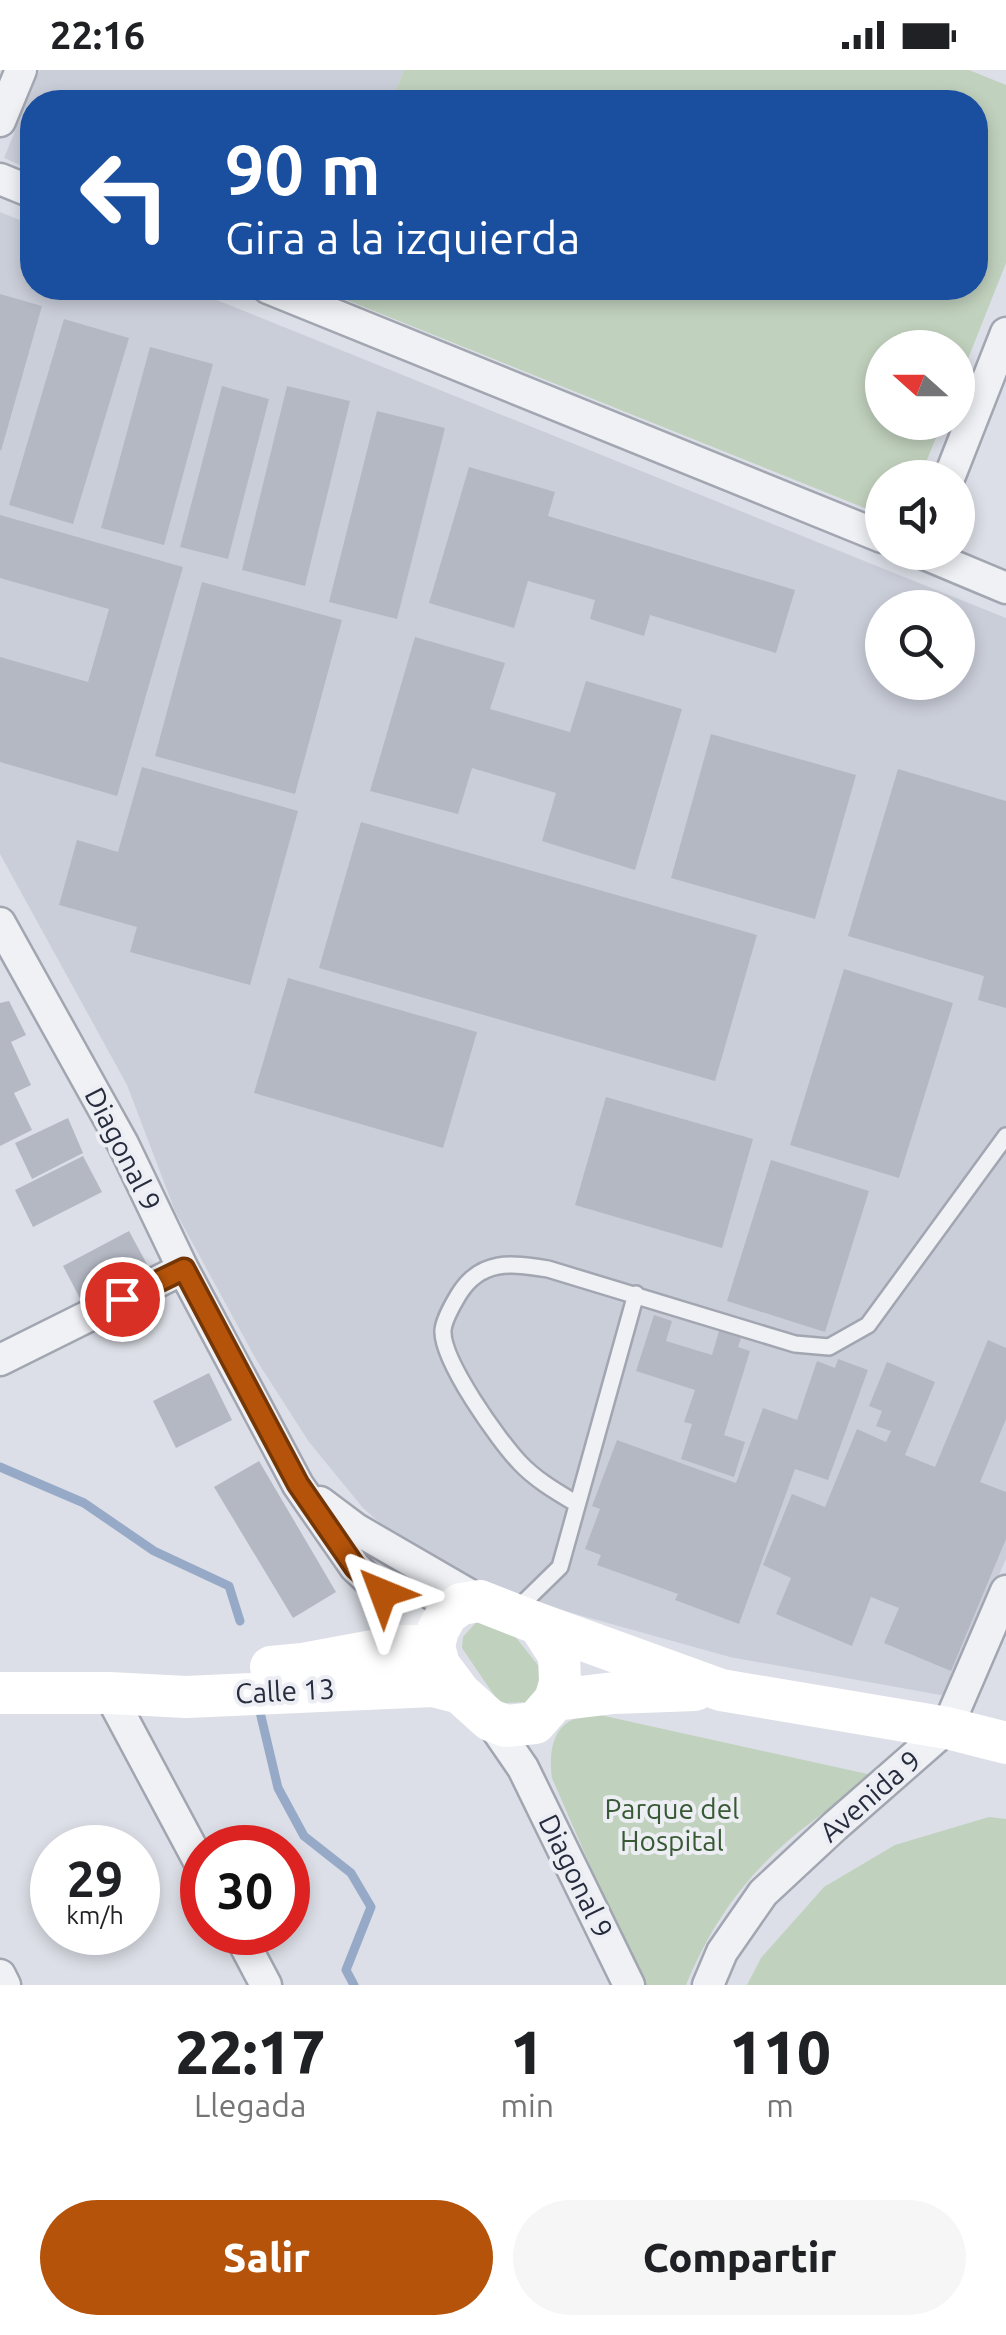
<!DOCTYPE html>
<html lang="es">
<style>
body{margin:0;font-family:Ubuntu,sans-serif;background:#f6f6f6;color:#202124;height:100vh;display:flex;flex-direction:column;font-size:38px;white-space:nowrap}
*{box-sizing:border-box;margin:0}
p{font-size:32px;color:#757577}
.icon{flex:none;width:55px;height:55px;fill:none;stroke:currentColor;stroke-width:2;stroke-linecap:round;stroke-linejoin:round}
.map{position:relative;height:1915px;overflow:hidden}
.details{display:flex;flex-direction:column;background:#fff;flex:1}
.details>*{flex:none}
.top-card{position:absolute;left:20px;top:20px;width:968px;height:210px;border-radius:40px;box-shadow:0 5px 15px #0003;background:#1a4fa0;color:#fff;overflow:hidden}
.needle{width:65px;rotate:291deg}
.fabs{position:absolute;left:865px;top:260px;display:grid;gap:20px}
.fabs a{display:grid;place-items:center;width:110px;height:110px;border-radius:50%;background:#fff;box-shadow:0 5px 15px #0003;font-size:50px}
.speed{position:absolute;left:30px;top:1755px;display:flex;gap:20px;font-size:50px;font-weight:700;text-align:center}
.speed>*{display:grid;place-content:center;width:130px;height:130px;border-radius:50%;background:#fff;box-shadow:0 5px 15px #0003;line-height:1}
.speed small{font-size:25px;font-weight:400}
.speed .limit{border:15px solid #d22;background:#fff;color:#111}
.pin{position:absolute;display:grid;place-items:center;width:85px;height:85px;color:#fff;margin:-42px;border:5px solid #fff;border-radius:50%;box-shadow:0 2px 10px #0007}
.me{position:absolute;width:110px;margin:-55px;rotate:316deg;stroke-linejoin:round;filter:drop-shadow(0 0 8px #0008)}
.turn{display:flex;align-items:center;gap:35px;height:210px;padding:0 40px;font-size:45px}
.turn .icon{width:130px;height:130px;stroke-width:2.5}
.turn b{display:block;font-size:70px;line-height:85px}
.eta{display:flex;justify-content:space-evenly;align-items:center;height:170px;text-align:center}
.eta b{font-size:60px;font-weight:800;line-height:70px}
.cta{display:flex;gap:20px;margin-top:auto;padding:20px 40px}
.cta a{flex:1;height:115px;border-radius:60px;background:#b45309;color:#fff;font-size:40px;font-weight:800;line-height:115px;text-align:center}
.cta a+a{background:#f6f6f6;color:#202124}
.status{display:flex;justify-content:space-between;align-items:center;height:70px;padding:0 50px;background:#fff;direction:ltr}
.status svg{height:28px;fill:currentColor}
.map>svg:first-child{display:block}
.built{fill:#caced9;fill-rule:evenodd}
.green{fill:#c0d1bd}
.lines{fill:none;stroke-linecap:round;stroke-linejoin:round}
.stream{stroke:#96aac8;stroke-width:9}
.building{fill:#b4b8c3}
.lane-casing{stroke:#a2a6b1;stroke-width:20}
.street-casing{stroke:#a2a6b1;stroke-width:35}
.lane{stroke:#eff1f5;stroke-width:15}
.street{stroke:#eff1f5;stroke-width:30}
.secondary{stroke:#fff;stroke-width:42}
.route-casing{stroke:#753606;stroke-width:25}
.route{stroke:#b45309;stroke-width:18}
.labels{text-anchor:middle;stroke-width:8;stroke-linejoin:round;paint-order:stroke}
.street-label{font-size:28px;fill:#262c3d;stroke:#eceef4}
.park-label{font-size:28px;fill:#375933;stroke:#eceef4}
</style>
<div class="status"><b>22:16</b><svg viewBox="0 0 49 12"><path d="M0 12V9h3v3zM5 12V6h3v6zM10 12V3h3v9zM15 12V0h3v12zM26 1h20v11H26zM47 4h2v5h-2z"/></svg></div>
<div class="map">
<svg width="1006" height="1915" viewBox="0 0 1006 1915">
<rect width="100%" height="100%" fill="#dcdfe7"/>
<path class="built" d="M40,0H404L391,32H32V100L4,88Z
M0,142L32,155V218H187L1006,548V1489L946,1626L730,1587L554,1538L454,1500L405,1475L363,1438L309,1372L257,1291L175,1141L127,1015L0,784ZM882,538H958V612H882Z"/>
<path class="green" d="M404,0H969L1006,15V193L958,314V278H882V352L942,353L920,407L882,408V445L317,218H975V32H391Z
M478,1550L506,1555L541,1599L544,1610L527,1632L503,1633L496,1628L462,1578L463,1567Z
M600,1645L881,1707C788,1760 727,1815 686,1915H642L552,1708C549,1687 551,1658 574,1649C582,1646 592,1646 600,1645Z
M989,1747L1006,1749V1915H747L761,1888L824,1817L895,1775Z"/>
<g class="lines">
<path class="stream" d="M0,1397L84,1433L154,1481L229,1516L240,1551
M260,1642L278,1718L304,1766L351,1803L371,1837L346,1900L354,1915"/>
</g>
<path class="building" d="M0,224L42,236L1,381L0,380Z
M64,249L129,268L73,454L9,435Z
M150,277L213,294L164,475L101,458Z
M222,316L269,329L228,489L180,477Z
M287,316L350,331L305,516L242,500Z
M377,341L445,358L397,549L329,532Z
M469,397L555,422L548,446L795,520L776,583L650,545L644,566L590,549L595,530L528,511L514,558L429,533Z
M0,445L183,497L117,726L0,692V587L88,612L109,539L0,508Z
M202,512L342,550L295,724L155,686Z
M415,567L505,593L490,639L570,662L586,611L682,639L635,800L542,771L556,723L472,698L458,744L370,721Z
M711,664L856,705L815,849L671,808Z
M142,697L298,741L250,915L130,882L137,857L59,835L77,770L118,782Z
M898,699L1006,731V938L978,930L984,906L848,866Z
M361,752L757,865L715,1011L319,898Z
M844,899L953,933L899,1108L790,1075Z
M288,908L477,962L443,1078L254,1023Z
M9,931L26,965L11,972L31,1015L14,1023L32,1060L0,1076V933Z
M606,1027L753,1069L722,1178L575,1135Z
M68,1048L83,1083L32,1109L15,1073Z
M83,1086L102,1122L33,1157L15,1120Z
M771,1090L869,1121L825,1262L727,1231Z
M129,1161L149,1198L83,1234L63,1196Z
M654,1245L672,1251L666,1271L712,1285L719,1261L741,1268L738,1277L750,1281L724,1365L745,1372L734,1407L681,1389L692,1354L684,1352L695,1320L636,1301Z
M988,1270L1006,1278V1349L980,1412L1006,1422V1469L951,1601L884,1573L899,1538L871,1527L852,1576L776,1544L791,1508L763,1495L792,1424L825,1437L857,1359L886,1372L891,1361L876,1356L882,1341L869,1336L887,1292L935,1312L905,1385L935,1397Z
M838,1289L868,1300L828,1410L795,1399L739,1554L675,1530L678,1524L597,1495L601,1485L585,1479L600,1439L592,1436L617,1370L736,1413L763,1338L797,1350L817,1291L835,1298Z
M209,1303L232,1350L176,1378L153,1331Z
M259,1391L336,1522L293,1548L214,1417Z"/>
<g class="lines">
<defs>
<path id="lane" d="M577,1434C557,1422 536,1410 520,1393C499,1371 441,1290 443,1260C444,1249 453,1234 459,1224C481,1189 511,1193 548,1199L795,1274L829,1277L868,1255L1006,1066
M515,1541L560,1497L636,1224"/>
<path id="street" d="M0,51L21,0
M0,109L32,122
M268,218L882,467
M949,408L1006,263
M920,482L1006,518
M0,853L123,1074L183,1199L298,1415L355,1497L412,1550L437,1565
M0,1290L183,1199
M320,1432L356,1459L480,1531
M109,1623L202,1797
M490,1650L523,1698L629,1915
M238,1862L266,1915
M0,1905L5,1915
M708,1915L722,1882L763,1823L835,1756L947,1658L1006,1521"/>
</defs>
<use href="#lane" class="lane-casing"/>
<use href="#street" class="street-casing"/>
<use href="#lane" class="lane"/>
<use href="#street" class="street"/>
<path class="secondary" d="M539,1554L721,1620L947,1658L1006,1673
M271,1597L303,1594L400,1576H434
M0,1623H109L186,1627L433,1616L460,1623L490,1650L506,1656L535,1653L555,1630L560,1613L559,1585L539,1554L480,1531L461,1534L447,1544L438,1560L434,1576L439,1595L460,1623
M555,1630L614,1623L695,1620"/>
</g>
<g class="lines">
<defs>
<path id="route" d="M122,1229L184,1199L298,1414L355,1497L383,1523"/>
</defs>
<use href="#route" class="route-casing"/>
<use href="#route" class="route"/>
</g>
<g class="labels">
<g class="street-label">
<text transform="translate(123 1079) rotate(63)" y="10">Diagonal 9</text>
<text transform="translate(285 1621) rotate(-3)" y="10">Calle 13</text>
<text transform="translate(870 1726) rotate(-41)" y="10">Avenida 9</text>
<text transform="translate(576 1806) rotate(64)" y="10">Diagonal 9</text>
</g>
<g class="park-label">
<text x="672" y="1749">Parque del<tspan x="672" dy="32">Hospital</tspan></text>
</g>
</g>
</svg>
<div class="fabs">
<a><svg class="needle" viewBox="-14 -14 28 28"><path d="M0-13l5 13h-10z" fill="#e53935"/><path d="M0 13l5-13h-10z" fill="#757577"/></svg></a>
<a><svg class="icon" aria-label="sound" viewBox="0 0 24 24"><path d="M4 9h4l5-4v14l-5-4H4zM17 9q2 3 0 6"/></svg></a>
<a><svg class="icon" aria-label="search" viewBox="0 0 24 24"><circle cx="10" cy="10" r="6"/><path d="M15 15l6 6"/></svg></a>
</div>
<div class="speed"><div>29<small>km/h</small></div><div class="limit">30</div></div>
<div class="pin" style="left:122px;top:1229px;background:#d93025"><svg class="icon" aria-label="arrive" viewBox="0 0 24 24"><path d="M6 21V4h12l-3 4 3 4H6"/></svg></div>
<svg class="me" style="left:383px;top:1523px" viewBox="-20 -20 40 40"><path d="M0-17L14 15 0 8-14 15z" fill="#b45309" stroke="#fff" stroke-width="4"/></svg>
<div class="top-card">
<div class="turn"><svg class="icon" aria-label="left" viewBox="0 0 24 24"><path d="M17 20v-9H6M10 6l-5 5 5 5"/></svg><div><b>90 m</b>Gira a la izquierda</div></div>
</div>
</div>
<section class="details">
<div class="eta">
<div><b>22:17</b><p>Llegada</p></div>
<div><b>1</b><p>min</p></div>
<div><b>110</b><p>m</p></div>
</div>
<div class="cta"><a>Salir</a><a>Compartir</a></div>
</section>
